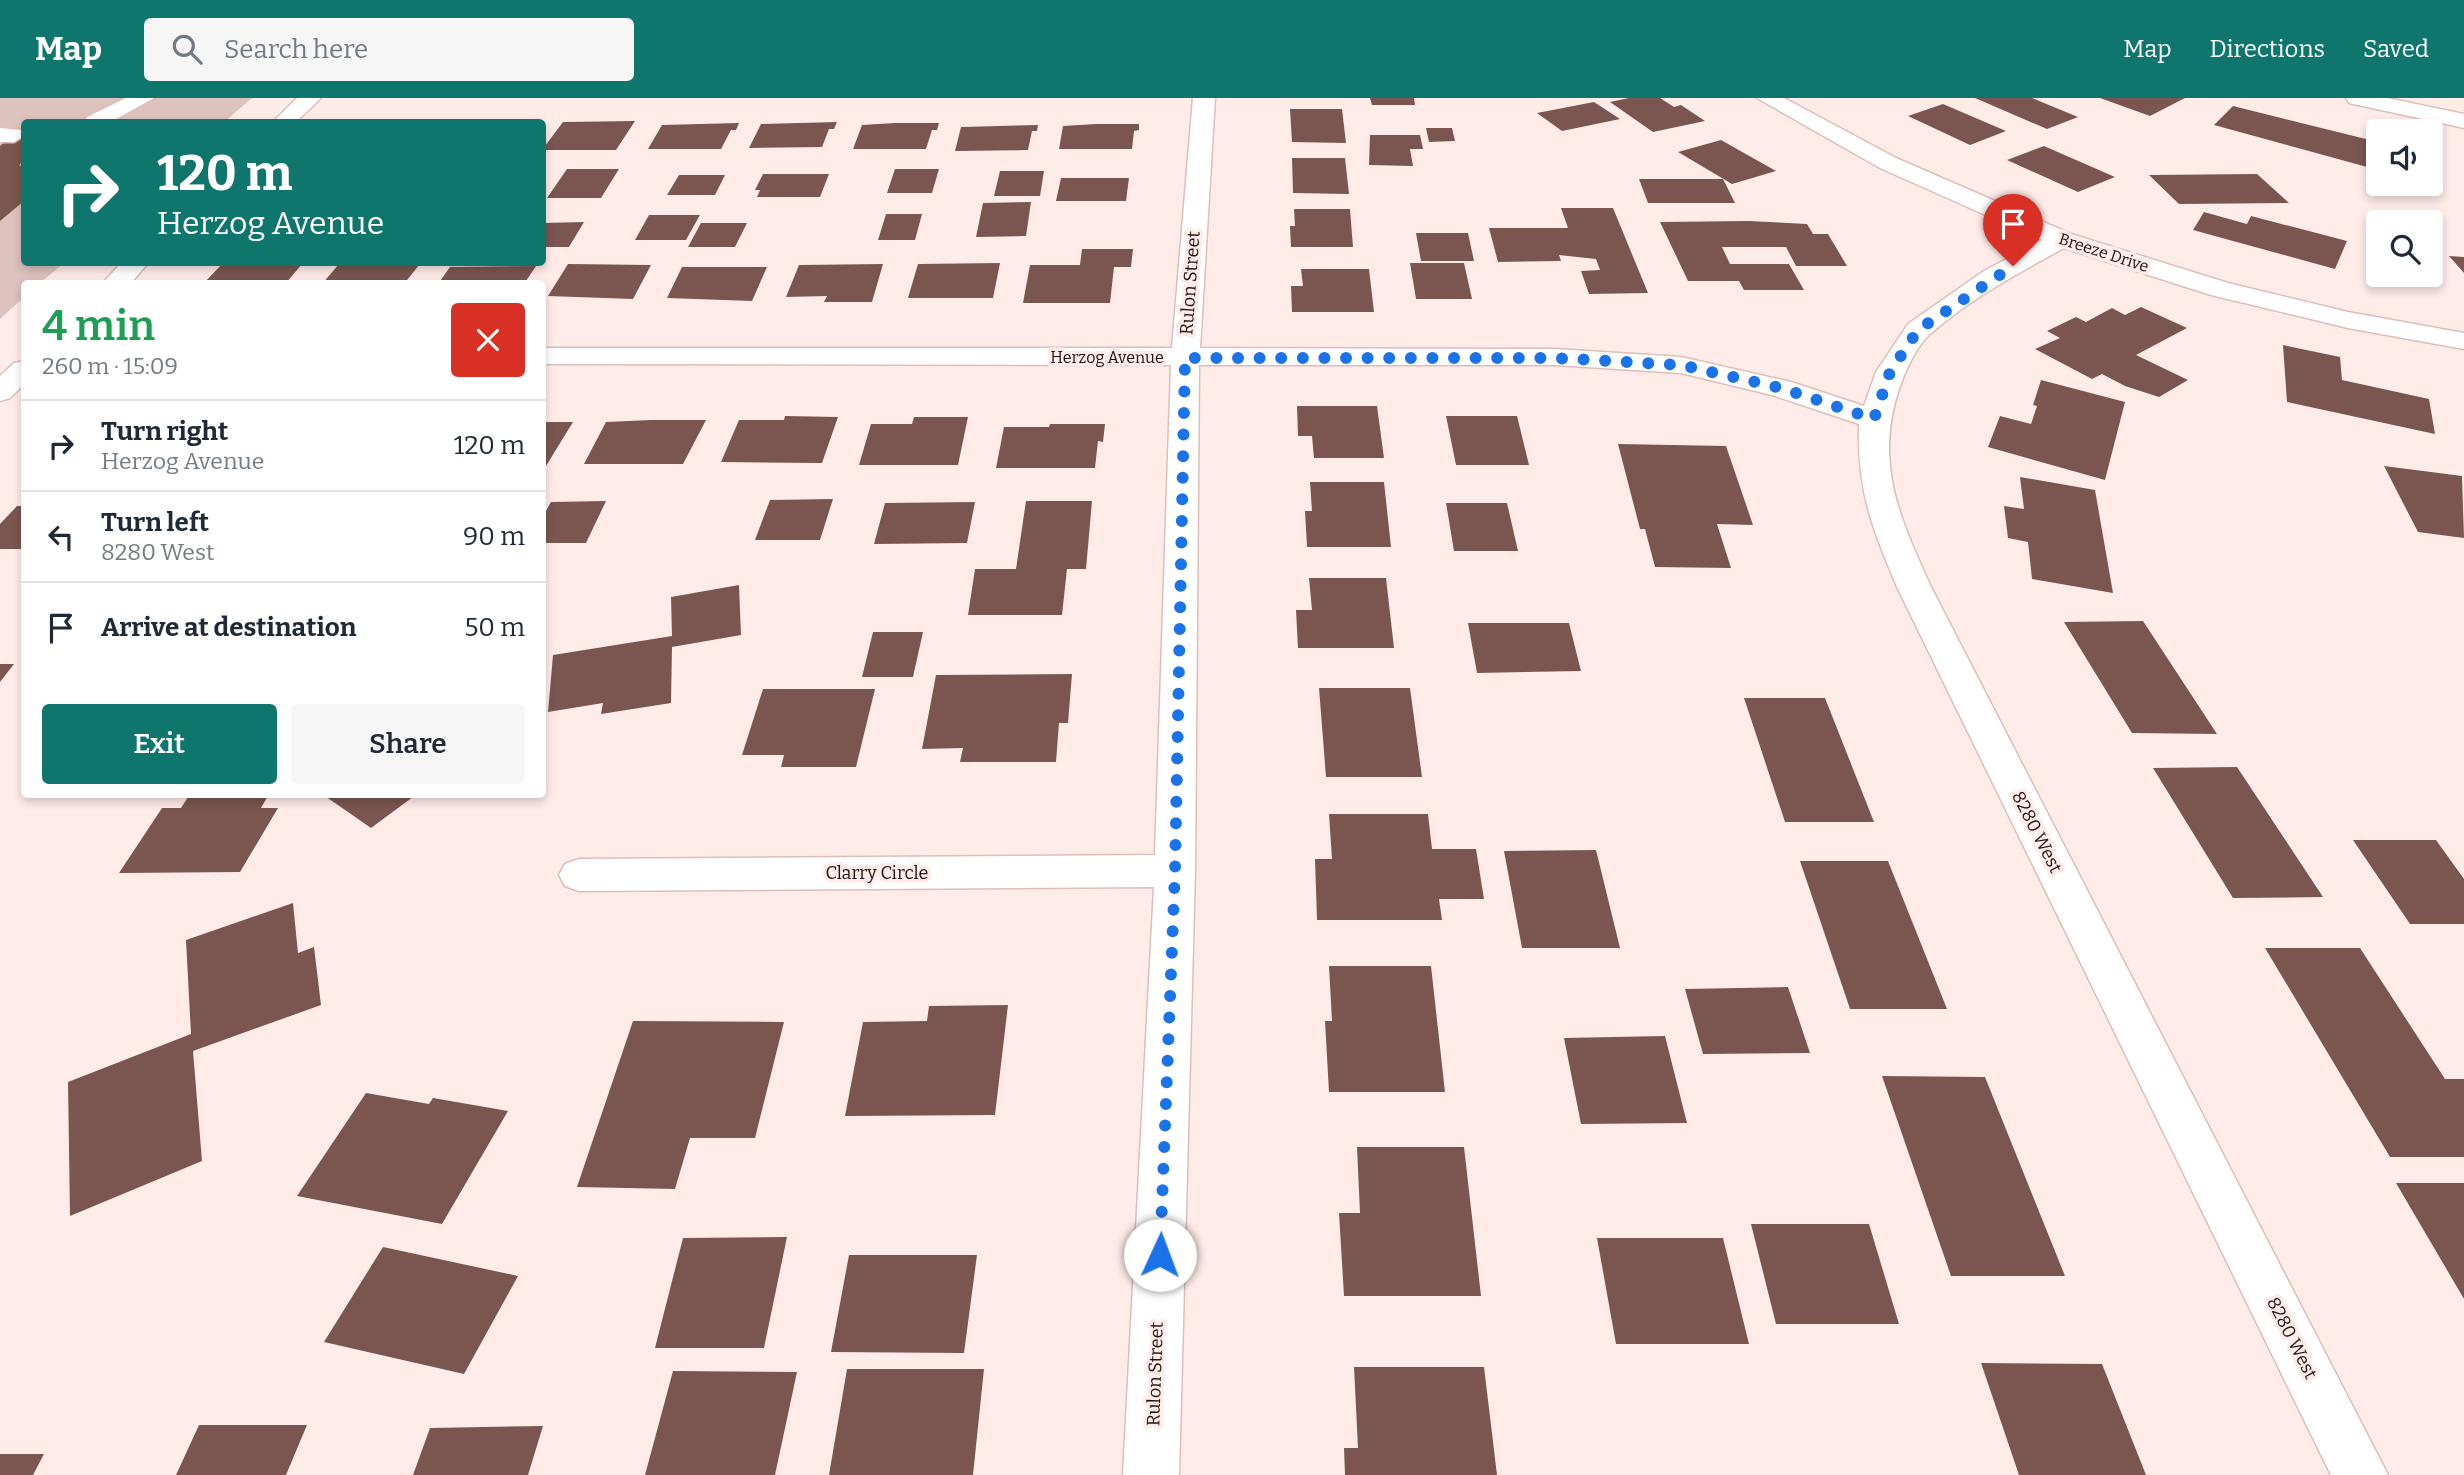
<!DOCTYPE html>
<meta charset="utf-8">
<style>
body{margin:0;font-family:Bitter,serif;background:#f6f6f7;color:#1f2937;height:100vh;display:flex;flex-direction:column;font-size:26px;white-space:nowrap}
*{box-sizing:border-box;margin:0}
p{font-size:23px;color:#747a83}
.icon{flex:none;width:38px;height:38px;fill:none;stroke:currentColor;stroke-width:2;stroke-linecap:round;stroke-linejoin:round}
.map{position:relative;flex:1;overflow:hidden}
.sheet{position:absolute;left:21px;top:182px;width:525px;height:518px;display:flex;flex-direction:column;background:#fff;border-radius:7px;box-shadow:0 4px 10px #0003}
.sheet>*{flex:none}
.guide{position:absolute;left:21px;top:21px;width:525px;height:147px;border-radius:7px;box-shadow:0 4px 10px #0003;background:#0f766e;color:#fff;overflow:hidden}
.fabs{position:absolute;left:2366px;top:21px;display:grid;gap:14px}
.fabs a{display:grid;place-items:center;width:77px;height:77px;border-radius:7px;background:#fff;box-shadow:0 4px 10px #0003;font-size:35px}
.pin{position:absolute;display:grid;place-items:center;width:60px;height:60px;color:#fff;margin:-72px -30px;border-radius:50% 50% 50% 0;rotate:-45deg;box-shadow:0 0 7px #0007}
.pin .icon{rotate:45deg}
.me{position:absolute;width:77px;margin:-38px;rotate:2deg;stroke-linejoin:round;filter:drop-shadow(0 0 5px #0008)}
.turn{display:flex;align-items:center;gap:24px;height:147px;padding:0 21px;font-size:32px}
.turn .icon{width:91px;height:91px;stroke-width:2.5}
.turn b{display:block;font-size:49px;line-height:60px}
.round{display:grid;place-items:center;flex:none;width:74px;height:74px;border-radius:7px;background:#f6f6f7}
.head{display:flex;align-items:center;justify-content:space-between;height:119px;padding:0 21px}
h1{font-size:42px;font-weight:600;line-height:52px;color:#1e9e55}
.primary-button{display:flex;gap:14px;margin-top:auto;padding:14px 21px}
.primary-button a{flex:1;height:80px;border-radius:7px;background:#0f766e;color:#fff;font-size:28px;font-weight:600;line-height:80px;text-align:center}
.primary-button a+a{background:#f6f6f7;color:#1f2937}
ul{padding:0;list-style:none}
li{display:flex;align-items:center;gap:21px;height:91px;padding:0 21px;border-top:2px solid #e0e1e3}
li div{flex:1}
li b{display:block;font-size:26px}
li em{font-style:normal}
header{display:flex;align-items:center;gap:42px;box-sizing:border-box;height:98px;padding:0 35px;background:#0f766e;color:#fff}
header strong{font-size:33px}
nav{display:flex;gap:38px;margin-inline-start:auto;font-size:24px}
.search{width:490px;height:63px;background:#f6f6f7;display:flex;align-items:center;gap:18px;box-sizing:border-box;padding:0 24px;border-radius:7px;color:#747a83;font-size:26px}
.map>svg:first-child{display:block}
.green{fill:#dec2be}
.building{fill:#7b5650}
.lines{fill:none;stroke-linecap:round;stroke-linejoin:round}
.service-casing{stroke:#ddbeb9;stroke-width:3}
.minor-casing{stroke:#ddbeb9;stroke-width:3}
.primary-casing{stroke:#ddbeb9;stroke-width:3}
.service{fill:#fff;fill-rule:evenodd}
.minor{fill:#fff;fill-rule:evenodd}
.primary{fill:#fff;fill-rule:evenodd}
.route{stroke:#1a73e8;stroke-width:12;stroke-dasharray:0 21.6}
.labels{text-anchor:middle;stroke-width:7;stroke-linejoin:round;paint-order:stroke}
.far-street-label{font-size:16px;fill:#1d1210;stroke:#ffebe8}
.street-label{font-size:18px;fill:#1d1210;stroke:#ffebe8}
</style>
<header>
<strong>Map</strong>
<div class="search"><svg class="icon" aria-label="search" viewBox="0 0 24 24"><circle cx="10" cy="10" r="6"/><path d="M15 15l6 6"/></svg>Search here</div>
<nav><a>Map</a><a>Directions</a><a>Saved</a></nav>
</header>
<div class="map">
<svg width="2464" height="1377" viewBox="0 0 2464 1377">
<rect width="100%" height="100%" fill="#ffebe8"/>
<path class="green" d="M0,0H252L224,24H24V164L64,165L40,185L24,186V199L0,221Z"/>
<path class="building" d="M1370,0H1414L1415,7H1372Z
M1629,0H1660L1674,9L1681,7L1705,23L1653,34L1610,4Z
M1975,0H2032L2078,19L2047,31Z
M2100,0H2185L2150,18Z
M1594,4L1620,21L1562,33L1537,15Z
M1943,6L2006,33L1970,47L1908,18Z
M2233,8L2378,44V72L2214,27Z
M1290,11H1342L1346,45L1292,44Z
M635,23L616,52H542L563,24Z
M837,24L834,31H829L822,49L749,50L761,26Z
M739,25L736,32H731L721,51H648L662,27Z
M895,25H939L937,32H932L926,51H853L862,27Z
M1096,26H1139V32L1134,33L1132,51H1059L1063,28Z
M1038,27L1037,33H1032L1028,52L955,53L961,29Z
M24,28V60L19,68L24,67V103L0,123V48Z
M1426,30H1452L1455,43L1429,44Z
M1370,37H1420L1423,51H1410L1413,68L1369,67Z
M1721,42L1776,73L1732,86L1678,54Z
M2044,48L2115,79L2078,94L2007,62Z
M1292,60H1345L1349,96L1293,95Z
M567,71H619L601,100H547Z
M895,71H939L932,95H887Z
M1000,73H1044L1040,98H994Z
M763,76H829L820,99H757L760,92H755Z
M2257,76L2289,105L2179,106L2149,77Z
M679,77H725L715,97H667Z
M1061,80H1129L1126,103H1056Z
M1639,81H1723L1735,105H1648Z
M1031,104L1026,138L976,139L983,105Z
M1561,110H1613L1648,195L1589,196L1581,173L1600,172L1596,161L1559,157L1561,163L1498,164L1489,130H1568Z
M1294,111H1350L1353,149H1291L1290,128H1295Z
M2204,114L2247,126L2251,118L2347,143L2335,171L2193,132Z
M886,116H922L915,142H878Z
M649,117H700L686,142H635Z
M1749,123L1807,126L1813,136H1828L1847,168H1796L1786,149H1722L1730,166H1789L1804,192H1744L1739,183H1688L1660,124Z
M584,124L569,149H542V125Z
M701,125H747L735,149H688Z
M1416,135H1468L1474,163H1421Z
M1082,151H1133L1131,169H1114L1110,205H1023L1030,167H1080Z
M2449,158L2464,159V175Z
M224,164H241L303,165L285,186H203Z
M1000,165L993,200H908L918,166Z
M1410,165H1464L1472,201H1416Z
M339,166L419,167L404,186H322Z
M568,166L651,167L633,201L548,198Z
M883,166L872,204H824L827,198L786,199L799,167Z
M536,168L524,186H438L450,169Z
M682,169H767L752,203L667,200Z
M1301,171H1369L1374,214H1292L1291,188H1303Z
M2141,209L2187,230L2136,257L2188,282L2159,299L2125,288L2102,276L2092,281L2035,251L2060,240L2047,233L2076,219L2086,224L2112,210L2125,217Z
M2283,247L2340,259L2342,282L2429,301L2435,336L2287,304Z
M2041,282L2125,304L2105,382L1988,349L2000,318L2031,326L2037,308L2033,307Z
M1297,308H1377L1384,360H1314L1312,338H1298Z
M785,318L838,319L822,365L721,364L739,322H784Z
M1446,318H1517L1529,367H1456Z
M914,319H968L958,367H859L871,326H912Z
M651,322H706L683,366H584L606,324Z
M542,324H573L546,368H542Z
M1050,326H1105L1103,344L1098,343L1095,370H996L1004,329H1049Z
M1618,346L1726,348L1753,427L1717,426L1731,470L1655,469L1645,431H1640Z
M2384,368L2462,378L2464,440L2418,434Z
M2020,379L2095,392L2113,495L2032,481L2028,444L2008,440L2004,408L2024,411Z
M1310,384H1384L1391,449H1307L1305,413H1312Z
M833,401L820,442H755L770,402Z
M606,403L586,445H542V420L551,404Z
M1026,403H1092L1086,471H1067L1062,517H968L975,471H1016Z
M975,404L967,445L874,446L885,405Z
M1446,405H1507L1518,453H1454Z
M17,408H24V451H0V426Z
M1309,480H1386L1394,550H1298L1296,512H1312Z
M739,487L741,537L672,549L671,605L601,616L603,605L548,614L553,557L672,538L671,499Z
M2143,523L2217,636L2132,635L2064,524Z
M1468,525H1569L1581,573L1477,575Z
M873,534H923L913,579H862Z
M0,566H14L0,584Z
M1072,576L1068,625H1059L1056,664H960L963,650L922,651L936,577Z
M1319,590H1410L1422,679H1326Z
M763,591H875L856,669H781L784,657H742Z
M1744,600H1825L1874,724H1785Z
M2237,669L2323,799L2233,800L2153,670Z
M190,696H269L261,710H278L240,774L119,775L162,710H181Z
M322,696H417L371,730Z
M1329,716H1428L1432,751H1476L1484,801H1439L1442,822H1317L1315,761H1332Z
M2353,742H2436L2464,781V826H2410Z
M1596,752L1620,850H1522L1504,753Z
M1800,763H1888L1947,911H1850Z
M293,805L298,855L314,849L321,907L193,953L202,1063L70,1118L68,984L191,936L186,842Z
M2265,850H2360L2445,981H2464V1059H2390Z
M1329,868H1431L1445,994H1329L1325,923H1332Z
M1788,889L1810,955L1703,956L1685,891Z
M1008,907L995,1017L845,1018L863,924L927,923L929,908Z
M633,923L784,924L755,1040H690L675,1091L577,1089Z
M1665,938L1687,1025L1581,1026L1564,940Z
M1882,978L1985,979L2065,1178H1951Z
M366,995L429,1006L433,1000L508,1013L442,1126L297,1098Z
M1357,1049H1464L1481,1198H1344L1339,1115H1360Z
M2396,1085H2464V1201Z
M1751,1126H1869L1899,1226H1776Z
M787,1139L764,1250H655L683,1140Z
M1597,1140H1723L1749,1246H1616Z
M383,1149L518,1178L464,1276L324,1244Z
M849,1157H977L964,1255L831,1254Z
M1981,1265L2102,1266L2146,1377H2019Z
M1354,1269H1484L1497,1377H1345L1344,1350H1358Z
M847,1271H984L973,1377H829Z
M673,1273L797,1274L775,1377H645Z
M199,1327H307L286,1377H176Z
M543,1328L528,1377H413L430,1330Z
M0,1356H44L33,1377H0Z"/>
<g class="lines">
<defs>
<path id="service" d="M126,0H154L111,24H84L87,19Z
M0,30L22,32L24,38L14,44H0Z"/>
<path id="minor" d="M1193,0H1215L1200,250L1555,251L1681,259L1791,284L1864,308L1876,274L1908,226L1984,173L2042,142L1880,70L1757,0H1784L1896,60L2071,136L2228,185L2348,214L2464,235V251L2348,230L2211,197L2064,150C2018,175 1970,201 1930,236C1916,249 1905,273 1899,291C1874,367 1900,420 1931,489L2388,1377H2331L1897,489C1872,429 1857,393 1859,326L1772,297L1681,275L1555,267H1199L1195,773L1179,1377H1123L1154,789L579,793L565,788L559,777L565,766L579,761L1155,757L1171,267L542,266V250H1172Z
M2346,0H2387L2464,16V30L2349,5Z"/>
<path id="primary" d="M297,0H321L296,24H273Z
M122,164H149L130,186H102Z
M24,263V286L10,300L0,303V278L14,265Z"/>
</defs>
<use href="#service" class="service-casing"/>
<use href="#minor" class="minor-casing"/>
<use href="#primary" class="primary-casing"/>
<use href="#service" class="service"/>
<use href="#minor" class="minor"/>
<use href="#primary" class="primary"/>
</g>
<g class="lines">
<path class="route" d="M1160,1157L1175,773L1185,260H1555L1681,267L1781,290L1874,321L1890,274L1918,232L2013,168"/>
</g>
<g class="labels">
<g class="far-street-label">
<text transform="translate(2104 154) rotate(18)" y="6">Breeze Drive</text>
<text x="1107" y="265">Herzog Avenue</text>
</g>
<g class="street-label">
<text transform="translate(1190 185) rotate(-86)" y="6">Rulon Street</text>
<text transform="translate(2037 734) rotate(63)" y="6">8280 West</text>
<text x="877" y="781">Clarry Circle</text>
<text transform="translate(2292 1240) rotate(63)" y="6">8280 West</text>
<text transform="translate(1155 1276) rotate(-88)" y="6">Rulon Street</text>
</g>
</g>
</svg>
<div class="fabs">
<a><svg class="icon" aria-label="sound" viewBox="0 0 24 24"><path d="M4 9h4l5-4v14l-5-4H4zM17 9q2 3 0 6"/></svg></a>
<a><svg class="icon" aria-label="search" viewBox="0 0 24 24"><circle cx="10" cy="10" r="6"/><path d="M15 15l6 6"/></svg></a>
</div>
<div class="pin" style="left:2013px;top:168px;background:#d93025"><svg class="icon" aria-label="arrive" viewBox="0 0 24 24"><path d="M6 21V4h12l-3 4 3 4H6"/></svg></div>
<svg class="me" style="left:1160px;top:1157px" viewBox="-20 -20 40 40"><circle r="19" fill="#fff"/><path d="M0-13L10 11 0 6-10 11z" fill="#1a73e8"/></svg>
<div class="guide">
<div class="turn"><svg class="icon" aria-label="right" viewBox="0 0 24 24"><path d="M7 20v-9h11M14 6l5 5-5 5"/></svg><div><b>120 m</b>Herzog Avenue</div></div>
</div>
<section class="sheet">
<div class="head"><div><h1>4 min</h1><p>260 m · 15:09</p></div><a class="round" style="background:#d93025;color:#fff"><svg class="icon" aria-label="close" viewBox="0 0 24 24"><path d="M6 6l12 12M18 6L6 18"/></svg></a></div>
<ul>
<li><svg class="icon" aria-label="right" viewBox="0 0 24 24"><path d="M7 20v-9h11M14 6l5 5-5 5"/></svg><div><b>Turn right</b><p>Herzog Avenue</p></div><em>120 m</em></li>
<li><svg class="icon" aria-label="left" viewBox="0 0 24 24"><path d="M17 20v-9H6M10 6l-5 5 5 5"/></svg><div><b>Turn left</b><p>8280 West</p></div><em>90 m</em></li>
<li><svg class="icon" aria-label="arrive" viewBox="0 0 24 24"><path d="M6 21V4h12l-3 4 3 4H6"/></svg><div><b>Arrive at destination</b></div><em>50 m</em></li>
</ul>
<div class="primary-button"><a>Exit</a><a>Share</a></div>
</section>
</div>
